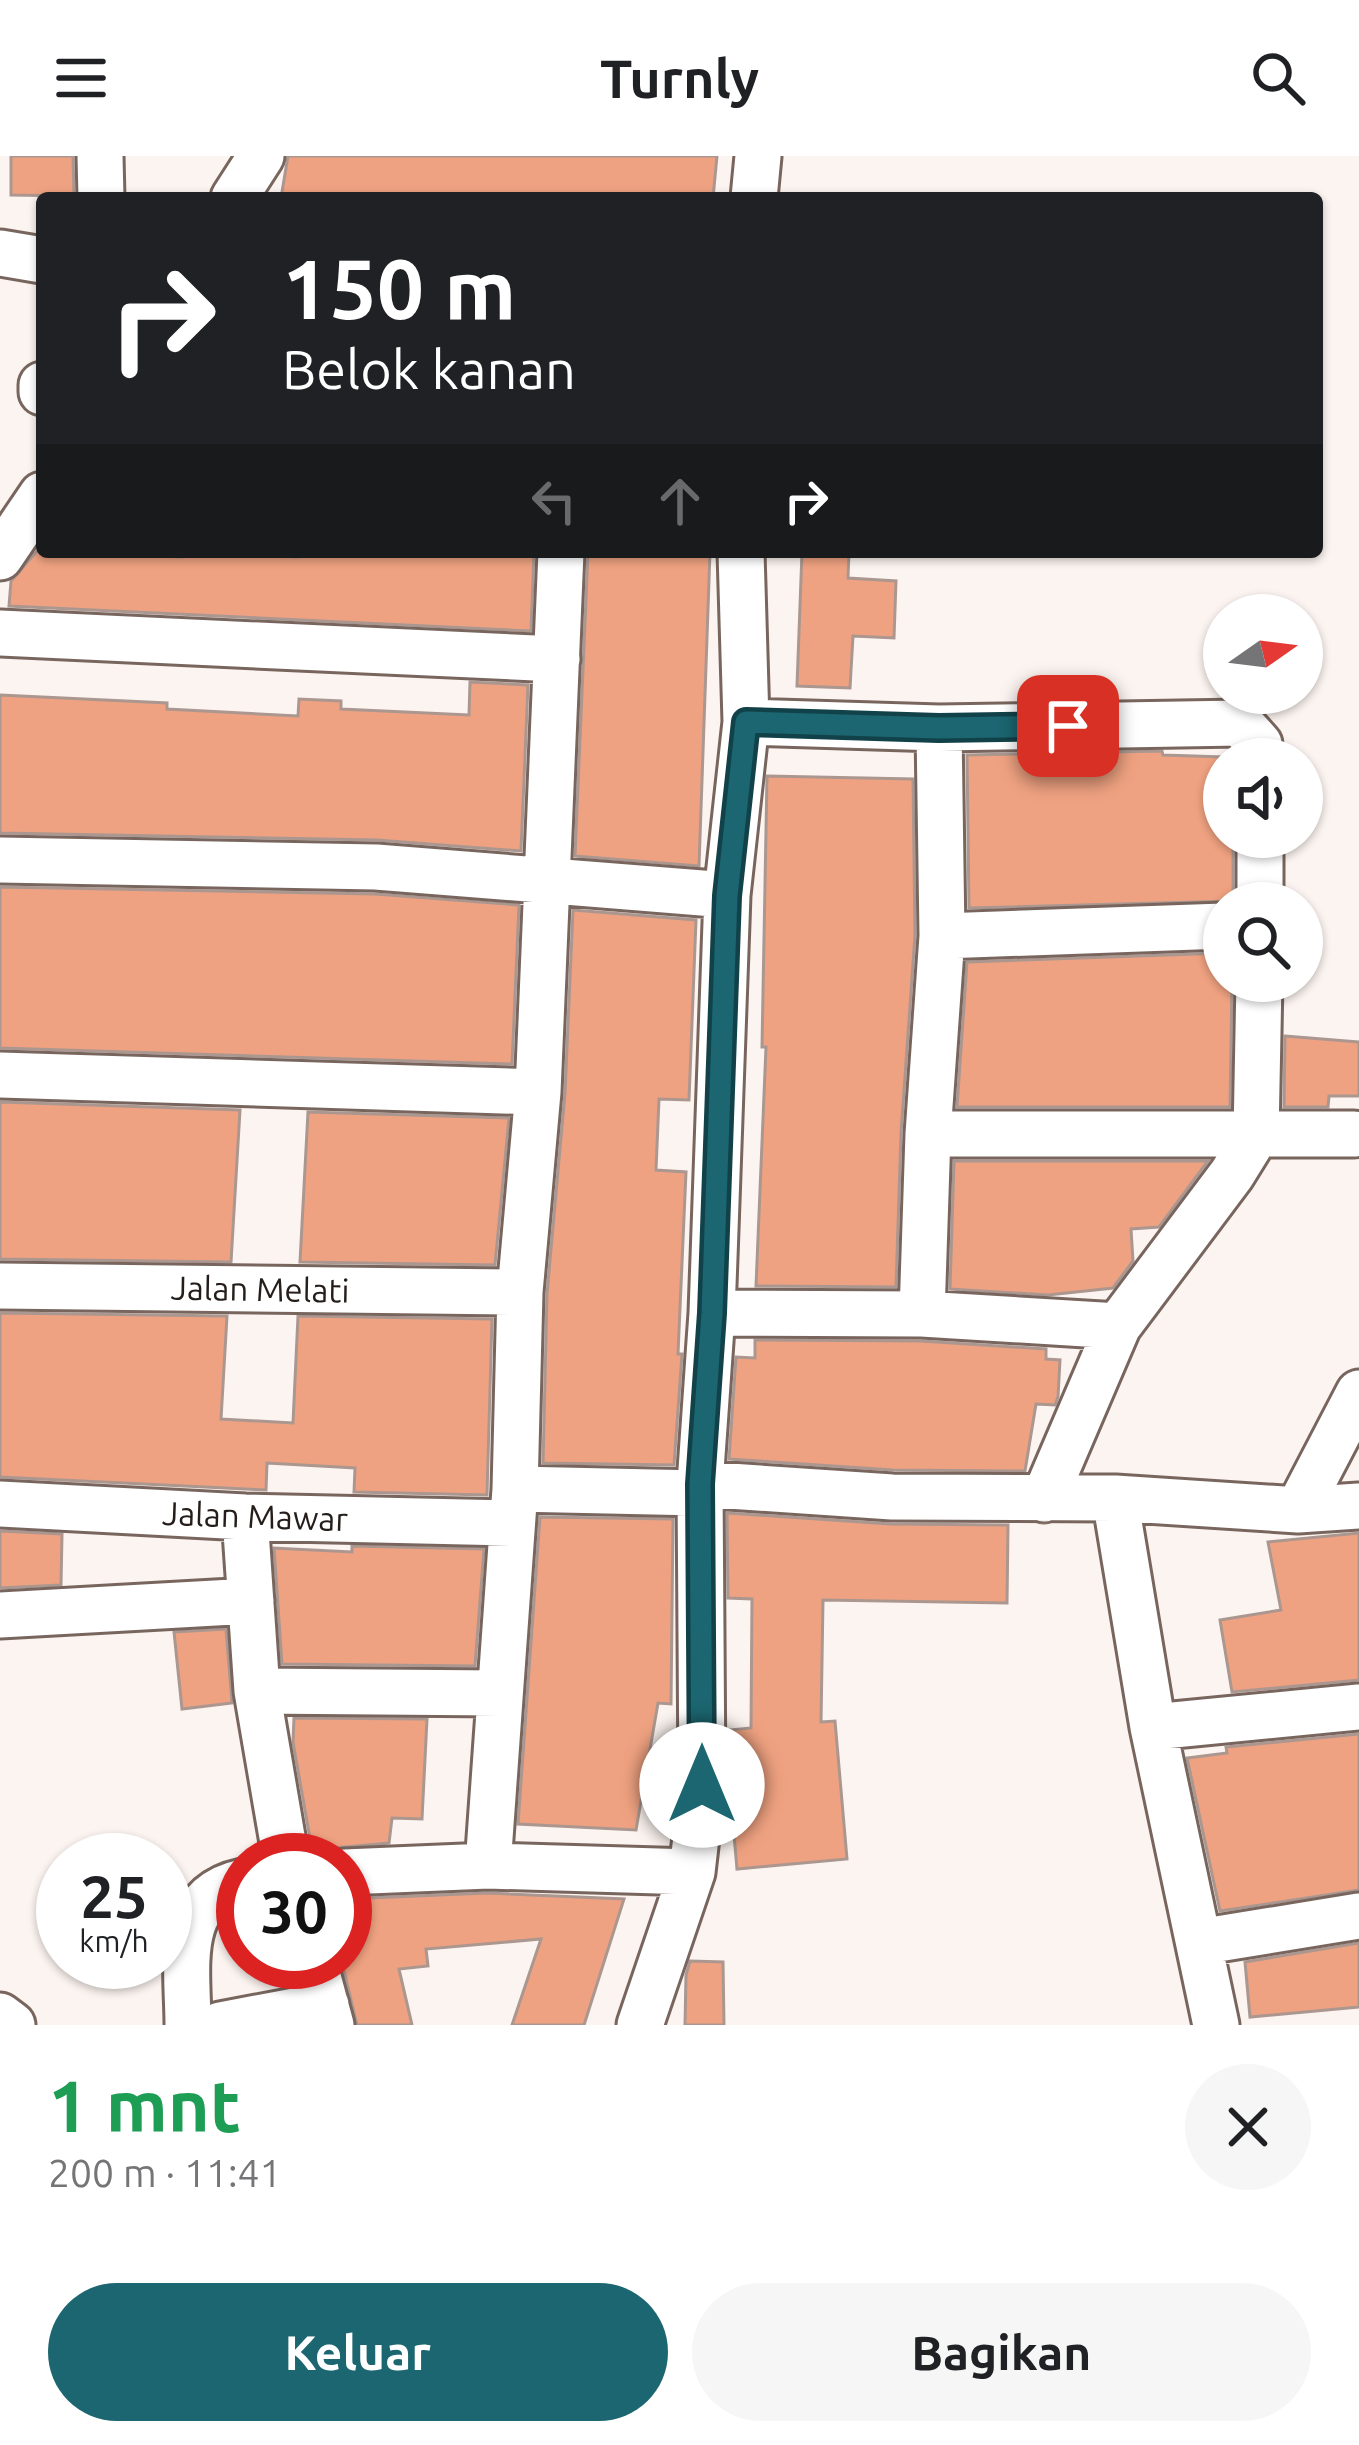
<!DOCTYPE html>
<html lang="id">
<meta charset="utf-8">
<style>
body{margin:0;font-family:Ubuntu,sans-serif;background:#f6f6f6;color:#202124;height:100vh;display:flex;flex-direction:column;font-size:45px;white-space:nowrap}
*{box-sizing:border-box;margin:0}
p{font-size:39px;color:#757577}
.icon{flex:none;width:66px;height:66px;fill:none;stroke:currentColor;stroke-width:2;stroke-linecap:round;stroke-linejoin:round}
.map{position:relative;height:1869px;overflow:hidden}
.sheet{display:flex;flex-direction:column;background:#fff;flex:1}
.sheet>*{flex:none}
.banner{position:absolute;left:36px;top:36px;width:1287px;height:366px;border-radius:12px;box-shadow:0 3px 9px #0004;background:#202124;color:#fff;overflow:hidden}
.needle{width:78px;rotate:76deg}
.tools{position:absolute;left:1203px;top:438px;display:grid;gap:24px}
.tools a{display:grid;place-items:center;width:120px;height:120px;border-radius:50%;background:#fff;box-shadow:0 3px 9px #0004;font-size:60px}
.speed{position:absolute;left:36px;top:1677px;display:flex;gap:24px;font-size:60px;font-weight:700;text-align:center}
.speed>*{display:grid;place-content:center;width:156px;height:156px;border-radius:50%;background:#fff;box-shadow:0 3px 9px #0004;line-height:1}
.speed small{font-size:30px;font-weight:400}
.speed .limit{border:18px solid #d22;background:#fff;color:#111}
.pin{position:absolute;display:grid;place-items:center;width:102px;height:102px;color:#fff;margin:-51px;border-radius:24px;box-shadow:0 6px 18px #0006}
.me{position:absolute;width:132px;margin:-66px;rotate:0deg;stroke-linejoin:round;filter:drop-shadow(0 0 9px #0008)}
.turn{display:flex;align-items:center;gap:42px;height:252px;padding:0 48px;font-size:54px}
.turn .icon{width:156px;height:156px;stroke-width:2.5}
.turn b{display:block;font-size:84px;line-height:102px}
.lanes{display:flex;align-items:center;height:114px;padding:0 48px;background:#0003;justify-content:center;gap:60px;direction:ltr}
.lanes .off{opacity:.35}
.round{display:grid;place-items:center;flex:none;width:126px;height:126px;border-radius:63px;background:#f6f6f6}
.head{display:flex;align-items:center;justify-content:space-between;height:204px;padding:0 48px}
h1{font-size:72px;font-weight:700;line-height:90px;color:#1e9e55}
.action{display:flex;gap:24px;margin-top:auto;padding:24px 48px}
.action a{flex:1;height:138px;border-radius:72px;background:#1b6670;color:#fff;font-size:48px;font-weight:700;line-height:138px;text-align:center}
.action a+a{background:#f6f6f6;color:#202124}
header{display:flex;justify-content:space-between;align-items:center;height:156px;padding:0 48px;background:#fff;font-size:54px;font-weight:700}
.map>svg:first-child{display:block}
.building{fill:#efa281;stroke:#ab978f;stroke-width:3}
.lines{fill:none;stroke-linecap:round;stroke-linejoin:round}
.street-casing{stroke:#78665e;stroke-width:51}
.street{stroke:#fff;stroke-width:45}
.route-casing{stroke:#124249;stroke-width:30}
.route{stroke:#1b6670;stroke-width:21}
.labels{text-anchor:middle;stroke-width:9;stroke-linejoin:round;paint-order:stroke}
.street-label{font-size:33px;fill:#241d1a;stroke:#fff}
</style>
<header><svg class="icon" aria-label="menu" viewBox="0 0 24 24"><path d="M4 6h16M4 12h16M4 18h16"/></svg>Turnly<svg class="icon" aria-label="search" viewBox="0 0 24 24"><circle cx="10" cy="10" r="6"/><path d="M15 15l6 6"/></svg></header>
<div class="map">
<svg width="1359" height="1869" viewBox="0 0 1359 1869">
<rect width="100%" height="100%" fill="#fcf4f0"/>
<path class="building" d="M11,0H73L74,40L11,39Z
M288,0H717L713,42H281Z
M37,395L182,401V396L297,401V396H534L531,475L9,450L11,425Z
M588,396H710L699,710L575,700Z
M802,396H849L848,422L896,425L894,482L853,480L850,532L797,530Z
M470,526L528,529L521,695L377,684L0,677V539L167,547V553L298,560L299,543L341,545V553L469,559Z
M1162,595L1163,599L1224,601V681H1233V745L969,752L967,599Z
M767,620L913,623L915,779L901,977L896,1131L756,1130L766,891H762Z
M0,731L375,738L519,749L512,908L0,892Z
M573,754L696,764L689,944L659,943L656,1014L686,1016L678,1198H682L674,1309L543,1307L547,1138L565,937Z
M1224,797V825H1232L1230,951H957L967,806Z
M1285,880L1359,886V940H1329L1328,951H1284Z
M0,946L240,954L231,1106L0,1103Z
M308,956L509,962L495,1109L300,1106Z
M954,1005H1208L1159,1071L1131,1073L1133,1105L1113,1132L1048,1139L950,1133Z
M0,1157L227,1160L221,1263L293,1267L298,1160L492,1163L487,1339L354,1336L355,1312L267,1307L266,1334L0,1321Z
M755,1184L921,1185L1046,1193V1203L1060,1204L1058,1241L1055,1249L1036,1248L1025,1315L893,1314L729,1303L736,1201L755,1202Z
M727,1357L890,1368L1008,1369L1007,1447L823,1444L821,1566L835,1565L847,1703L737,1713L734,1679H723L729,1629V1574L751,1572L752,1443L728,1442Z
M540,1361L673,1363L671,1548L658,1547L636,1674L518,1668Z
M0,1375L62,1378L61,1429L0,1432Z
M1359,1377V1524L1232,1536L1220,1464L1281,1454L1268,1386Z
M352,1390L484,1393L475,1510L282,1508L274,1392L352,1396Z
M226,1473L232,1547L182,1553L174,1476Z
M294,1562L427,1563L422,1663L392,1662L389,1687L312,1694L293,1586Z
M1359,1578V1734L1220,1755L1187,1602L1227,1597L1226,1591Z
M488,1737L624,1743L584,1869H512L541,1783L426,1793L428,1810L399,1813L412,1869H357L342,1806H345V1743Z
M1359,1787V1851L1250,1861L1245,1806Z
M690,1805L723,1806L724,1869H685L686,1819Z"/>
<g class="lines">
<defs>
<path id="street" d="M100,0L101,42
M234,42L261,0
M754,42L758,0
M0,97L42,104
M42,229V236
M0,401L42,339
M0,477L557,503
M746,566L939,572L1240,567L1259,588V603
M939,572L942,780
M1260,681V747
M0,704L376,711L727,739
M0,919L538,936
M928,978L942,780L1224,770
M0,1130L520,1136
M712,1157L922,1158L1118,1170
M922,1158L928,978H1354
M700,1328L892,1341L1115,1342L1298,1354L1359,1350
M515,1333L700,1337
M1115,1342L1153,1571L1216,1869
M1044,1343L1118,1170L1232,1018L1256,979L1259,825
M0,1348L245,1361L511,1367
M1298,1354L1359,1237
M245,1361L257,1535L286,1704
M0,1459L251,1445
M257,1535L499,1537
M1153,1571L1359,1551
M488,1710L515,1333L520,1136L538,936L561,396
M345,1716L488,1710L692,1716
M1199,1786L1359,1760
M314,1806L331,1869
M0,1860L12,1869
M188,1869C188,1813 173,1741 243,1726
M220,1869L326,1849
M640,1869L692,1716L702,1629L700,1328L712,1157L727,739L746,566L741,396"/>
</defs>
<use href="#street" class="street-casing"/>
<use href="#street" class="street"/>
</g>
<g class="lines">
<defs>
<path id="route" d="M702,1629L700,1328L712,1157L727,740L746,566L939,572L1068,570"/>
</defs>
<use href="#route" class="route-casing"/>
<use href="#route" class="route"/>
</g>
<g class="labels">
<g class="street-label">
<text transform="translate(260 1133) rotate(1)" y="12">Jalan Melati</text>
<text transform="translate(255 1360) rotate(2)" y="12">Jalan Mawar</text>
</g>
</g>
</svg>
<div class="tools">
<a><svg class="needle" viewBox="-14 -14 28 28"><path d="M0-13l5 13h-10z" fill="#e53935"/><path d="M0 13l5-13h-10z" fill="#757577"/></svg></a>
<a><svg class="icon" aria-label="sound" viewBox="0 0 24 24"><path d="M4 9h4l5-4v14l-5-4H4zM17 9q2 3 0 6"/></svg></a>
<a><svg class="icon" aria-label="search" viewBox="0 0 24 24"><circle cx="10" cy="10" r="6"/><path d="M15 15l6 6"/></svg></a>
</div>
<div class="speed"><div>25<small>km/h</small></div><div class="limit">30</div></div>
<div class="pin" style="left:1068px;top:570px;background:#d93025"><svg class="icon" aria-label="arrive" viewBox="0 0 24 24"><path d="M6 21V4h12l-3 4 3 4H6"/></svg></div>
<svg class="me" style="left:702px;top:1629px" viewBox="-20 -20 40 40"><circle r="19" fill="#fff"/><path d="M0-13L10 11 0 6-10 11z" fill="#1b6670"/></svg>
<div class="banner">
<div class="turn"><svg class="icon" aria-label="right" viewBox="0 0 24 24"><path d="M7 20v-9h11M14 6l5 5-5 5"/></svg><div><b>150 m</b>Belok kanan</div></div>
<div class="lanes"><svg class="icon off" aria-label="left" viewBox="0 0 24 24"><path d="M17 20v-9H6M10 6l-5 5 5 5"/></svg><svg class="icon off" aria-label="ahead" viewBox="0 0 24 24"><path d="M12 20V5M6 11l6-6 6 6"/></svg><svg class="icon" aria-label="right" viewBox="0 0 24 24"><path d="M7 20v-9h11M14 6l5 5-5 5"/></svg></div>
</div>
</div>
<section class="sheet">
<div class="head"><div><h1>1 mnt</h1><p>200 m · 11:41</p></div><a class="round"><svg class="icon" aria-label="close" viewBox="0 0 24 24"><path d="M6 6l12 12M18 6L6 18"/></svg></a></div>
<div class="action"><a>Keluar</a><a>Bagikan</a></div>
</section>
